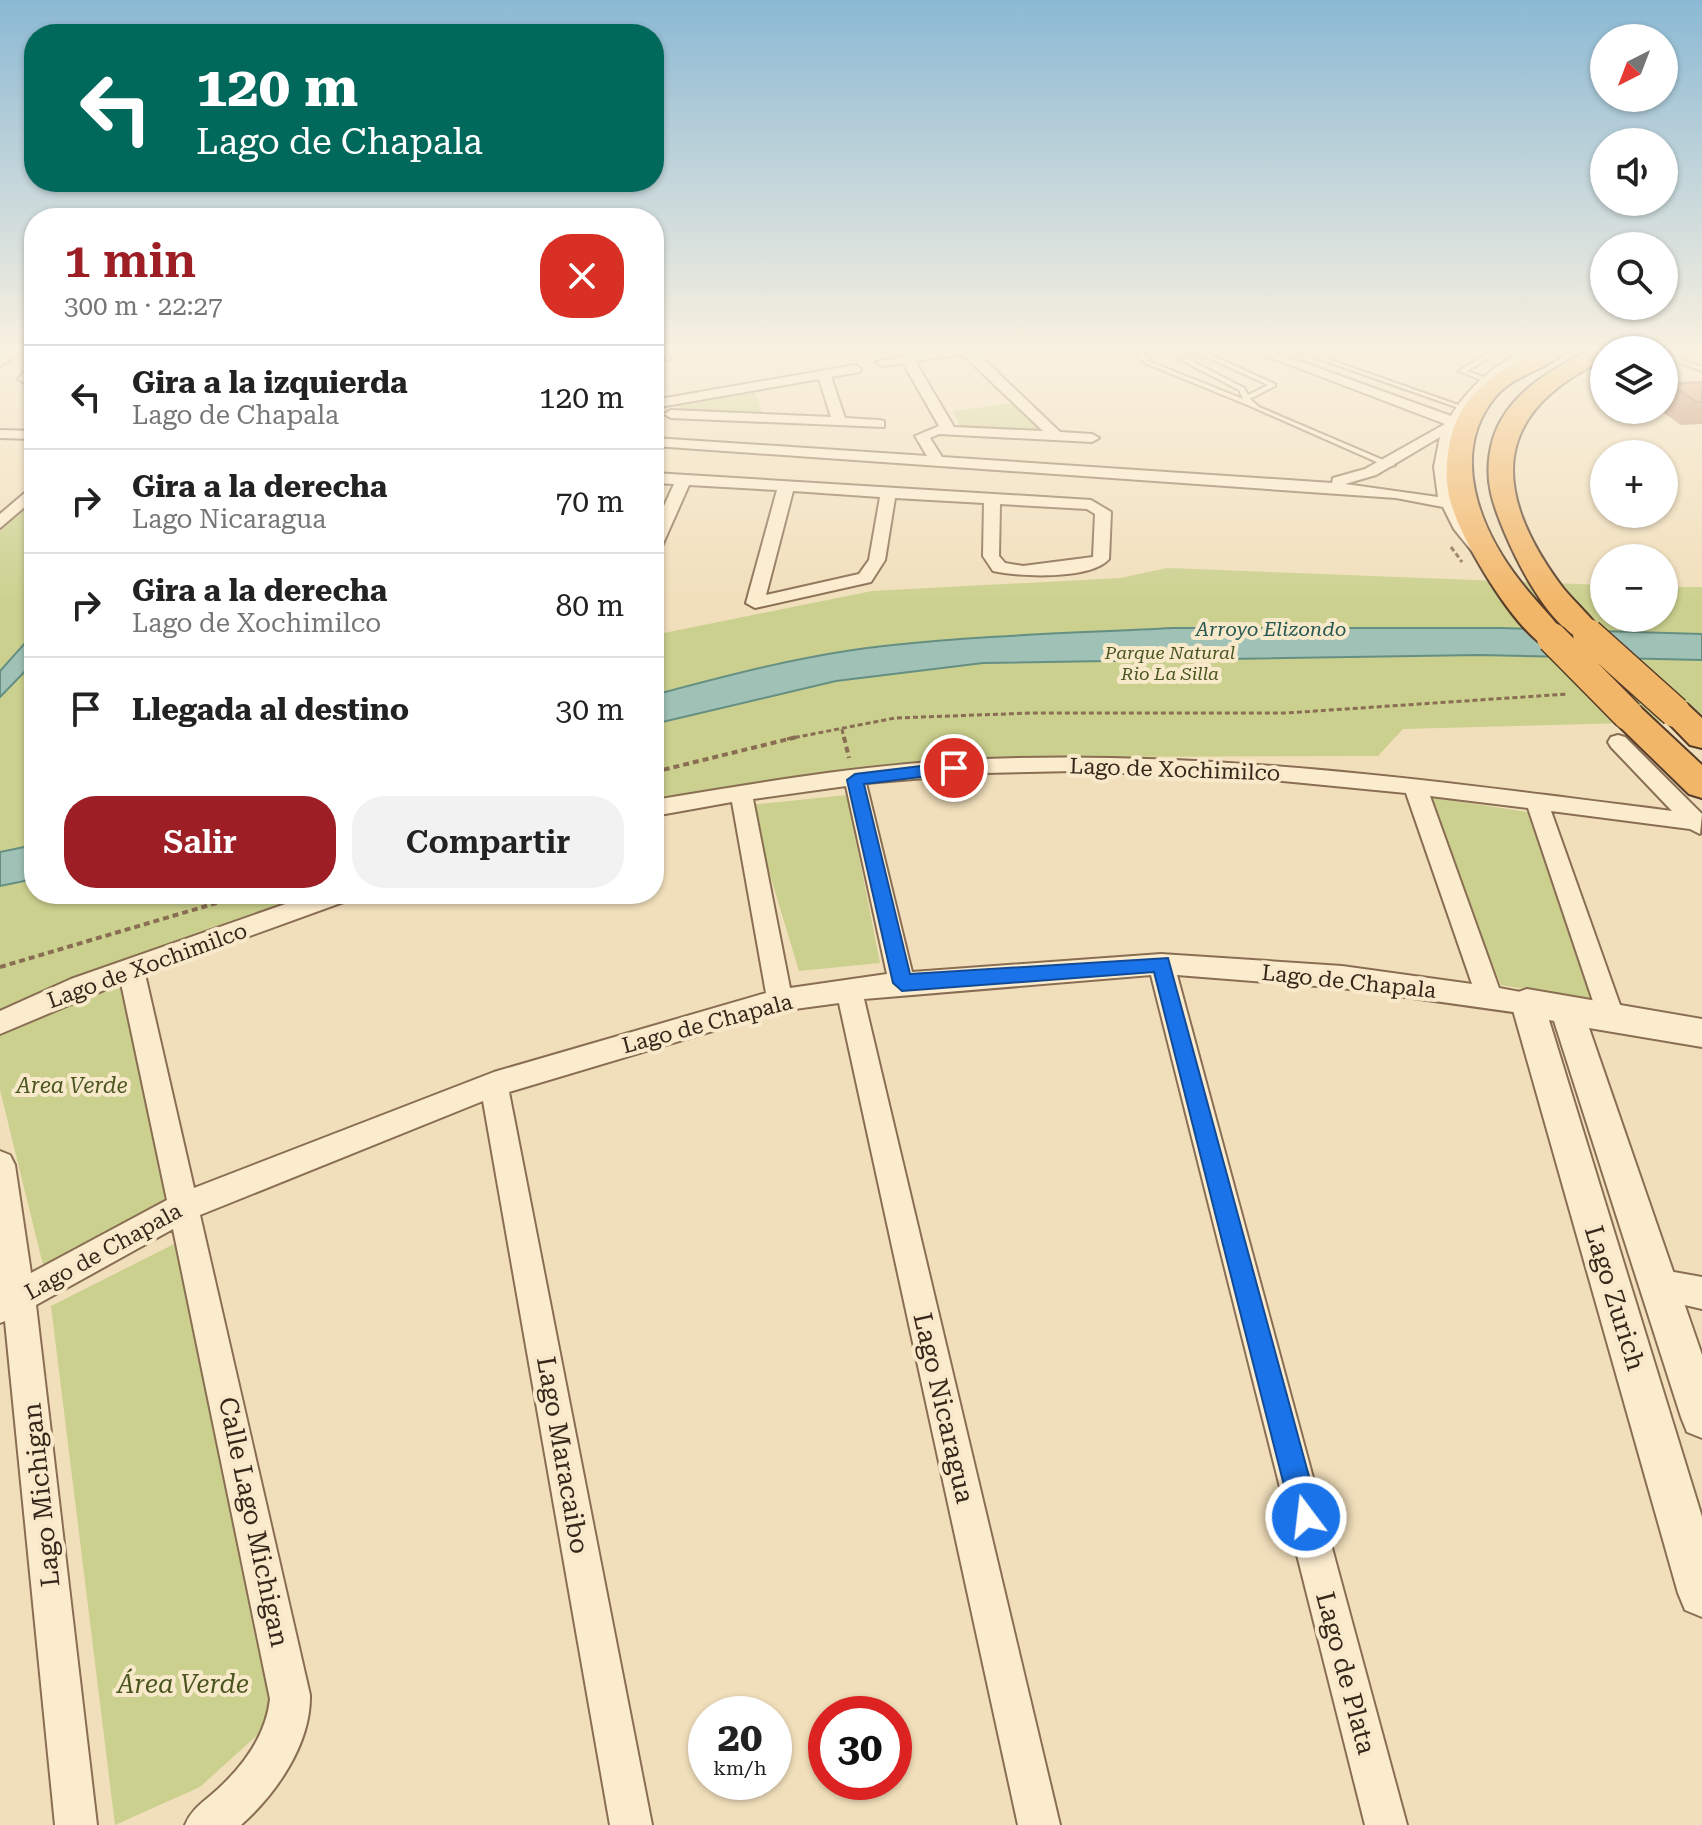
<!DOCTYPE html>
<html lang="es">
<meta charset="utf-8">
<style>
body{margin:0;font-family:"Roboto Serif",serif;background:#f2f2f2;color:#222;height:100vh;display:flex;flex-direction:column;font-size:30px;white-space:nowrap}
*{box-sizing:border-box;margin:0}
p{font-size:26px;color:#767676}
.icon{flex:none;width:44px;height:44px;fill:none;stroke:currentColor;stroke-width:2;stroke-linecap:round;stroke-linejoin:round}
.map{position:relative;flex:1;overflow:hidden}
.drawer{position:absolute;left:24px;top:208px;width:640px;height:696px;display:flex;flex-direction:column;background:#fff;border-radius:32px;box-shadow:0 2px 6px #0004}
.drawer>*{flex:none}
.banner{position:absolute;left:24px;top:24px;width:640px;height:168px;border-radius:32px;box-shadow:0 2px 6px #0004;background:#00695c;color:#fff;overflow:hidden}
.needle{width:52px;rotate:222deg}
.buttons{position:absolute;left:1590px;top:24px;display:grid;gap:16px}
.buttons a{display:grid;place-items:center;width:88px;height:88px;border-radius:50%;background:#fff;box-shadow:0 2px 6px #0004;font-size:40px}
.speed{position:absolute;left:688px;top:1696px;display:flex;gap:16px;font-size:40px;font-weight:700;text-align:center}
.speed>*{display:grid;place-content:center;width:104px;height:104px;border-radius:50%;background:#fff;box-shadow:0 2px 6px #0004;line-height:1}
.speed small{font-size:20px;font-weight:400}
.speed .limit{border:12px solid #d22;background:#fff;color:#111}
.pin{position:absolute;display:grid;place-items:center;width:68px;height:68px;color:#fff;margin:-34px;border:4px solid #fff;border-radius:50%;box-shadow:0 2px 8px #0007}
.me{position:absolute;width:88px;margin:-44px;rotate:345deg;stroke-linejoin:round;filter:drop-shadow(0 0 6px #0008)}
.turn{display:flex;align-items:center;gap:28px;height:168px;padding:0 40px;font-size:36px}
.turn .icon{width:104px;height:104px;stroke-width:2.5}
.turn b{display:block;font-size:56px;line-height:68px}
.round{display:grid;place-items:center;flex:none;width:84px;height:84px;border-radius:32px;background:#f2f2f2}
.head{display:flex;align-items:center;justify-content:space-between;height:136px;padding:0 40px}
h1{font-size:48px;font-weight:600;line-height:60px;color:#9d1f25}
.button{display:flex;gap:16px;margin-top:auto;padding:16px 40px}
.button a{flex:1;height:92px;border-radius:32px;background:#9d1f25;color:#fff;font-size:32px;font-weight:600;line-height:92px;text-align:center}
.button a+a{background:#f2f2f2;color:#222}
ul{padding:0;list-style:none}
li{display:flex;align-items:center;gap:24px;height:104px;padding:0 40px;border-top:2px solid #e0e0e0}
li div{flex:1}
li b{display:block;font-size:30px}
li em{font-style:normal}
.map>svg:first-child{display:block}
.green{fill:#cbd08e}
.water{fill:#9fc1b6;stroke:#668f83;stroke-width:2}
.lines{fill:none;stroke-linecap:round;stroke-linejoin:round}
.service-casing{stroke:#896e53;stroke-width:4}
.minor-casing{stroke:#896e53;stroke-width:4}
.tertiary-casing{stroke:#896e53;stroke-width:4}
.trunk-casing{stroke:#563c29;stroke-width:4}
.path-far1{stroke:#896e53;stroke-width:3;stroke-dasharray:5 3;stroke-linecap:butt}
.path{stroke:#896e53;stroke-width:4;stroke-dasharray:6 4;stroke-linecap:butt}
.service{fill:#fcecce;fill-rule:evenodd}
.minor{fill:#fcecce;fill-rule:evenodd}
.tertiary{fill:#fcecce;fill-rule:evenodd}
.trunk{fill:#f2b668;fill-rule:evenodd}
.trunk-bridge-casing{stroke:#563c29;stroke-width:33;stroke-linecap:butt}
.trunk-bridge{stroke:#f2b668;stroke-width:30}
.wall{fill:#b57e5e}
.building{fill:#d3936d;stroke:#94674c;stroke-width:2}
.route{fill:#1a73e8;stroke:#114b97;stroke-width:2}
.labels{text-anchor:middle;stroke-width:8;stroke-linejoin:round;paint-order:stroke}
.far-park-label{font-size:18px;font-style:italic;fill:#4a551f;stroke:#f8e9cb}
.far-water-label{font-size:20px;font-style:italic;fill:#275853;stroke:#f8e9cb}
.street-label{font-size:22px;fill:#37271a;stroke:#f8e9cb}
.park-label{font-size:22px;font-style:italic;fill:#4a551f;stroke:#f8e9cb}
.near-street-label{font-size:26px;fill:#37271a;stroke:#f8e9cb}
.near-park-label{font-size:26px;font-style:italic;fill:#4a551f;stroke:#f8e9cb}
</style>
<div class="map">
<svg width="1702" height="1825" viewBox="0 0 1702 1825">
<rect width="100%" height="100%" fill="#f1dfbb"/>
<path class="green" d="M755,391L763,414L680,411L678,406Z
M1014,403L1038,425L1035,432L960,427L954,411Z
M34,497V894H373L173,957L0,1024V531Z
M1167,568L1604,585V618H1664V587H1702V721L1403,729L1378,756L1070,757L918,771L654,809V635L872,591L1120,578Z
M847,795L880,963L799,971L749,805Z
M1422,796L1527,812L1599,1002L1501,985Z
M126,981L166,1201L43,1265L0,1090V1035Z
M186,1238L275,1719L200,1787L115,1825L51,1306Z"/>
<path class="water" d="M1173,628H1500L1702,634V660L1479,655L983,663L836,681L654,724V695C732,674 812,653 893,645C986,635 1079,633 1173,628Z
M34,633V662L0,697V671Z
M34,845V879L0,886V852Z"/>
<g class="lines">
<defs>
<path id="service" d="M659,349H665L671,360H667Z
M1139,349H1145V356L1151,362L1243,399L1239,390L1179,359L1205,352L1275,384V386L1250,399L1259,407L1395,465L1388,467L1250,406L1147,364L1139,357ZM1202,355L1268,385L1248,395L1244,388L1188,359Z
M1291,349H1299L1464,407L1459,408Z
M1495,349H1502L1467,371L1488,379V381H1484L1459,371Z
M1697,349H1702V353Z
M1664,353L1702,367V371L1664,357Z"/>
<path id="minor" d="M945,349H973L1060,432L1092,434L1099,438L1092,442L939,434L930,438L942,457L1332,483L1333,478L1365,469L1445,424L1249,349H1266L1451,416C1467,388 1510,347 1544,349C1528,364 1506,374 1489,388C1448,422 1439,477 1466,522C1473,534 1485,545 1493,556L1485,561L1479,560L1454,529L1443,507L1396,498L654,446V438L927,456L915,436L939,426L903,363L882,366L876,362ZM962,354L1043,431L954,427L915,361ZM1440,437L1434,467L1438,497L1345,484L1376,475Z
M34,361V389L18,379Z
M855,365L861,369L860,372L831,377L845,418L879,420L884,421V427L671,418L664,414L671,410L831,417L819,379L654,408V400Z
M0,430L34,431V439L0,438Z
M654,473L1091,500L1111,512L1109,559C1091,580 1019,577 993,571L983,556L984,503L895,498L885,560L871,582L755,608L746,603L777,490L689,485L662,546L654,551V528L674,484L654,483ZM793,491L880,497L869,560L859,574L766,595ZM1000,504L1087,509L1095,514L1093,557L1023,566L1005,563L999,556Z
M34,485V499L0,528V514Z
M1618,735L1625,737L1702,814L1700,834L1690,829L1551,811L1625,1019L1621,1027L1612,1030L1603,1027L1599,1019L1528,808L1430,796L1499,988L1536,995L1540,1003L1536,1011L1527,1014L1342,988L1177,975L1407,1825H1365L1151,975L864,999L1060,1825H1018L839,1003L780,1011L509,1092L652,1825H610L483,1101L200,1215L310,1695C311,1744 276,1794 241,1825H185C192,1808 204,1802 218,1789C244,1765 266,1735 270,1699L173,1229L36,1305L97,1825H55L5,1321L0,1323V1151L10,1155L15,1165L31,1273L167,1200L121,983L0,1034V1011L71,979L314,894H353L349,900L145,974L194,1188L494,1072L766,993L732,802L654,816V800C763,782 873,763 984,759C1215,750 1444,782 1672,811L1611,747L1608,742L1611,737ZM1074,771L1252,778L1406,793L1472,984L1342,966L1161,954L912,972L866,783L984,773ZM846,786L887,974L790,988L753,799Z
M1657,1269L1702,1277V1309L1646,1296L1641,1285L1646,1274Z"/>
<path id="tertiary" d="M8,349H26L0,366V354Z
M1603,349H1673L1664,354V350L1604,353Z
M1527,989L1702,1019V1047L1589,1028L1702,1355V1438L1687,1432L1681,1417L1554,1021L1549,1020L1702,1517V1617L1685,1610L1678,1593L1511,1003L1516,993Z"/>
<path id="trunk" d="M1541,349H1567C1552,368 1515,374 1496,396C1448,453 1480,530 1520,581C1535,601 1554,618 1567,638L1563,645C1555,647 1547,648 1540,643C1507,617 1455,532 1448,491C1445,470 1447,450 1453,430C1466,389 1505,366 1541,349Z
M1594,349L1613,350H1604V360C1489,414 1492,493 1563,588C1576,604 1592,617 1603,634L1599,641C1554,652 1499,530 1491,493C1487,476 1488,456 1493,439C1507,393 1554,367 1594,349Z
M1675,701L1687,704L1702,718V748L1690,745L1658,712L1663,704Z
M1628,704L1640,707L1702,765V798L1689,794L1616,723L1611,715L1616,707Z"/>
</defs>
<use href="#service" class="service-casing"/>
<use href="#minor" class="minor-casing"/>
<use href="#tertiary" class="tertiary-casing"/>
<use href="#trunk" class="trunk-casing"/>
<path class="path-far1" d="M1451,547L1462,562
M842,729L844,739
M787,739L895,718L1032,713H1286L1568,694"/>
<path class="path" d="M844,737L849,758
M654,772L797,737
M0,967L247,894"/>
<use href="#service" class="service"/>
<use href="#minor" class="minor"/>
<use href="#tertiary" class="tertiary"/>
<use href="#trunk" class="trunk"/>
<defs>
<path id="trunk-bridge" d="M1588,634L1675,712
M1552,638L1628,715"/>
</defs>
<use href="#trunk-bridge" class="trunk-bridge-casing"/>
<use href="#trunk-bridge" class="trunk-bridge"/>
</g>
<path class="wall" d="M1702,382V424L1681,425L1660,410H1664V393L1670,384Z"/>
<path class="building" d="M1702,382V402H1697L1670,384Z"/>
<linearGradient id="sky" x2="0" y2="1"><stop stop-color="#8bb9d4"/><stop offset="0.58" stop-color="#f9f1e0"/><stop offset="1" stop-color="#f9f1e0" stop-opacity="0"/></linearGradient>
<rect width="1702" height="604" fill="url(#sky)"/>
<path class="route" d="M954,762L960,764V772L864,784L910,974L1168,958L1320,1517L1316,1527L1306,1531L1296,1527L1292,1517L1154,972L902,991L893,983L847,780L855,774Z"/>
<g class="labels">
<g class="far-park-label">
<text x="1170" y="659">Parque Natural<tspan x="1170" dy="21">Rio La Silla</tspan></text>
</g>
<g class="far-water-label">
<text x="1271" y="636">Arroyo Elizondo</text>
</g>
<g class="street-label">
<text transform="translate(1175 769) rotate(2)" y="8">Lago de Xochimilco</text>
<text transform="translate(147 965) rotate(-20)" y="8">Lago de Xochimilco</text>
<text transform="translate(1349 981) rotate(6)" y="8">Lago de Chapala</text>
<text transform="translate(707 1023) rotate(-15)" y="8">Lago de Chapala</text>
<text transform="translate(103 1251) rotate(-29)" y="8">Lago de Chapala</text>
</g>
<g class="park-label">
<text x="72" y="1093">Area Verde</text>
</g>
<g class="near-street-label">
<text transform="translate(1615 1298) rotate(73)" y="9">Lago Zurich</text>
<text transform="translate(944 1408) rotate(77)" y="9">Lago Nicaragua</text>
<text transform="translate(563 1455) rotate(80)" y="9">Lago Maracaibo</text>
<text transform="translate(41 1495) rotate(-96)" y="9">Lago Michigan</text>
<text transform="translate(254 1522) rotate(78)" y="9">Calle Lago Michigan</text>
<text transform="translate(1346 1673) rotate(75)" y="9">Lago de Plata</text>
</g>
<g class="near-park-label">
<text x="183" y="1693">Área Verde</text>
</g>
</g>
</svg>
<div class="buttons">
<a><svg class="needle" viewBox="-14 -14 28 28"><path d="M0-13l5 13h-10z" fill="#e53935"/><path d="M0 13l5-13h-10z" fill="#767676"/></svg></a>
<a><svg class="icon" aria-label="sound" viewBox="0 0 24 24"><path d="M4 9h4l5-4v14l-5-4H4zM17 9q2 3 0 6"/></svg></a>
<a><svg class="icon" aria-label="search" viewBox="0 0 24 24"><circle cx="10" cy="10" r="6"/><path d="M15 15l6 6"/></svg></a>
<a><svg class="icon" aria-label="layers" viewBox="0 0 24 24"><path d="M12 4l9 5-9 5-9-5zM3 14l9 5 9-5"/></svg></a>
<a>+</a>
<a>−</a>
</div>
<div class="speed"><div>20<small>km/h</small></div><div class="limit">30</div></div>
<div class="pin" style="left:954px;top:768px;background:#d93025"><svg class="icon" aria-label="arrive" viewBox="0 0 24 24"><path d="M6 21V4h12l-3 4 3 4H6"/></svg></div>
<svg class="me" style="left:1306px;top:1517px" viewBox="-20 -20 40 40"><circle r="17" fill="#1a73e8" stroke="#fff" stroke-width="3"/><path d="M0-11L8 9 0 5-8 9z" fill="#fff"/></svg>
<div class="banner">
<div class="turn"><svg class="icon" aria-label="left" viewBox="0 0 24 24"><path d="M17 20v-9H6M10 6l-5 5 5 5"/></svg><div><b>120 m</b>Lago de Chapala</div></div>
</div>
<section class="drawer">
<div class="head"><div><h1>1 min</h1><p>300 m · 22:27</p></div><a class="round" style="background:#d93025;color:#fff"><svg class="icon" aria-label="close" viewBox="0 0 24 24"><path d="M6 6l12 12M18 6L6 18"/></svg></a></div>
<ul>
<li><svg class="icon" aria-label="left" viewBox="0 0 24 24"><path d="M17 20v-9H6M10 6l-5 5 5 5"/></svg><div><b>Gira a la izquierda</b><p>Lago de Chapala</p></div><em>120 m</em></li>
<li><svg class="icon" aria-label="right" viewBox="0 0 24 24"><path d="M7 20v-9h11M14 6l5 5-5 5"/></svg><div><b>Gira a la derecha</b><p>Lago Nicaragua</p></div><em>70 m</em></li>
<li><svg class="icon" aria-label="right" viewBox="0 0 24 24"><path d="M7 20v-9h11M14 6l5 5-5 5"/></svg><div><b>Gira a la derecha</b><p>Lago de Xochimilco</p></div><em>80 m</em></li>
<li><svg class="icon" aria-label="arrive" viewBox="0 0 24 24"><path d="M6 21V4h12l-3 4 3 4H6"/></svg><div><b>Llegada al destino</b></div><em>30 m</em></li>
</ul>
<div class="button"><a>Salir</a><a>Compartir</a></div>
</section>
</div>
